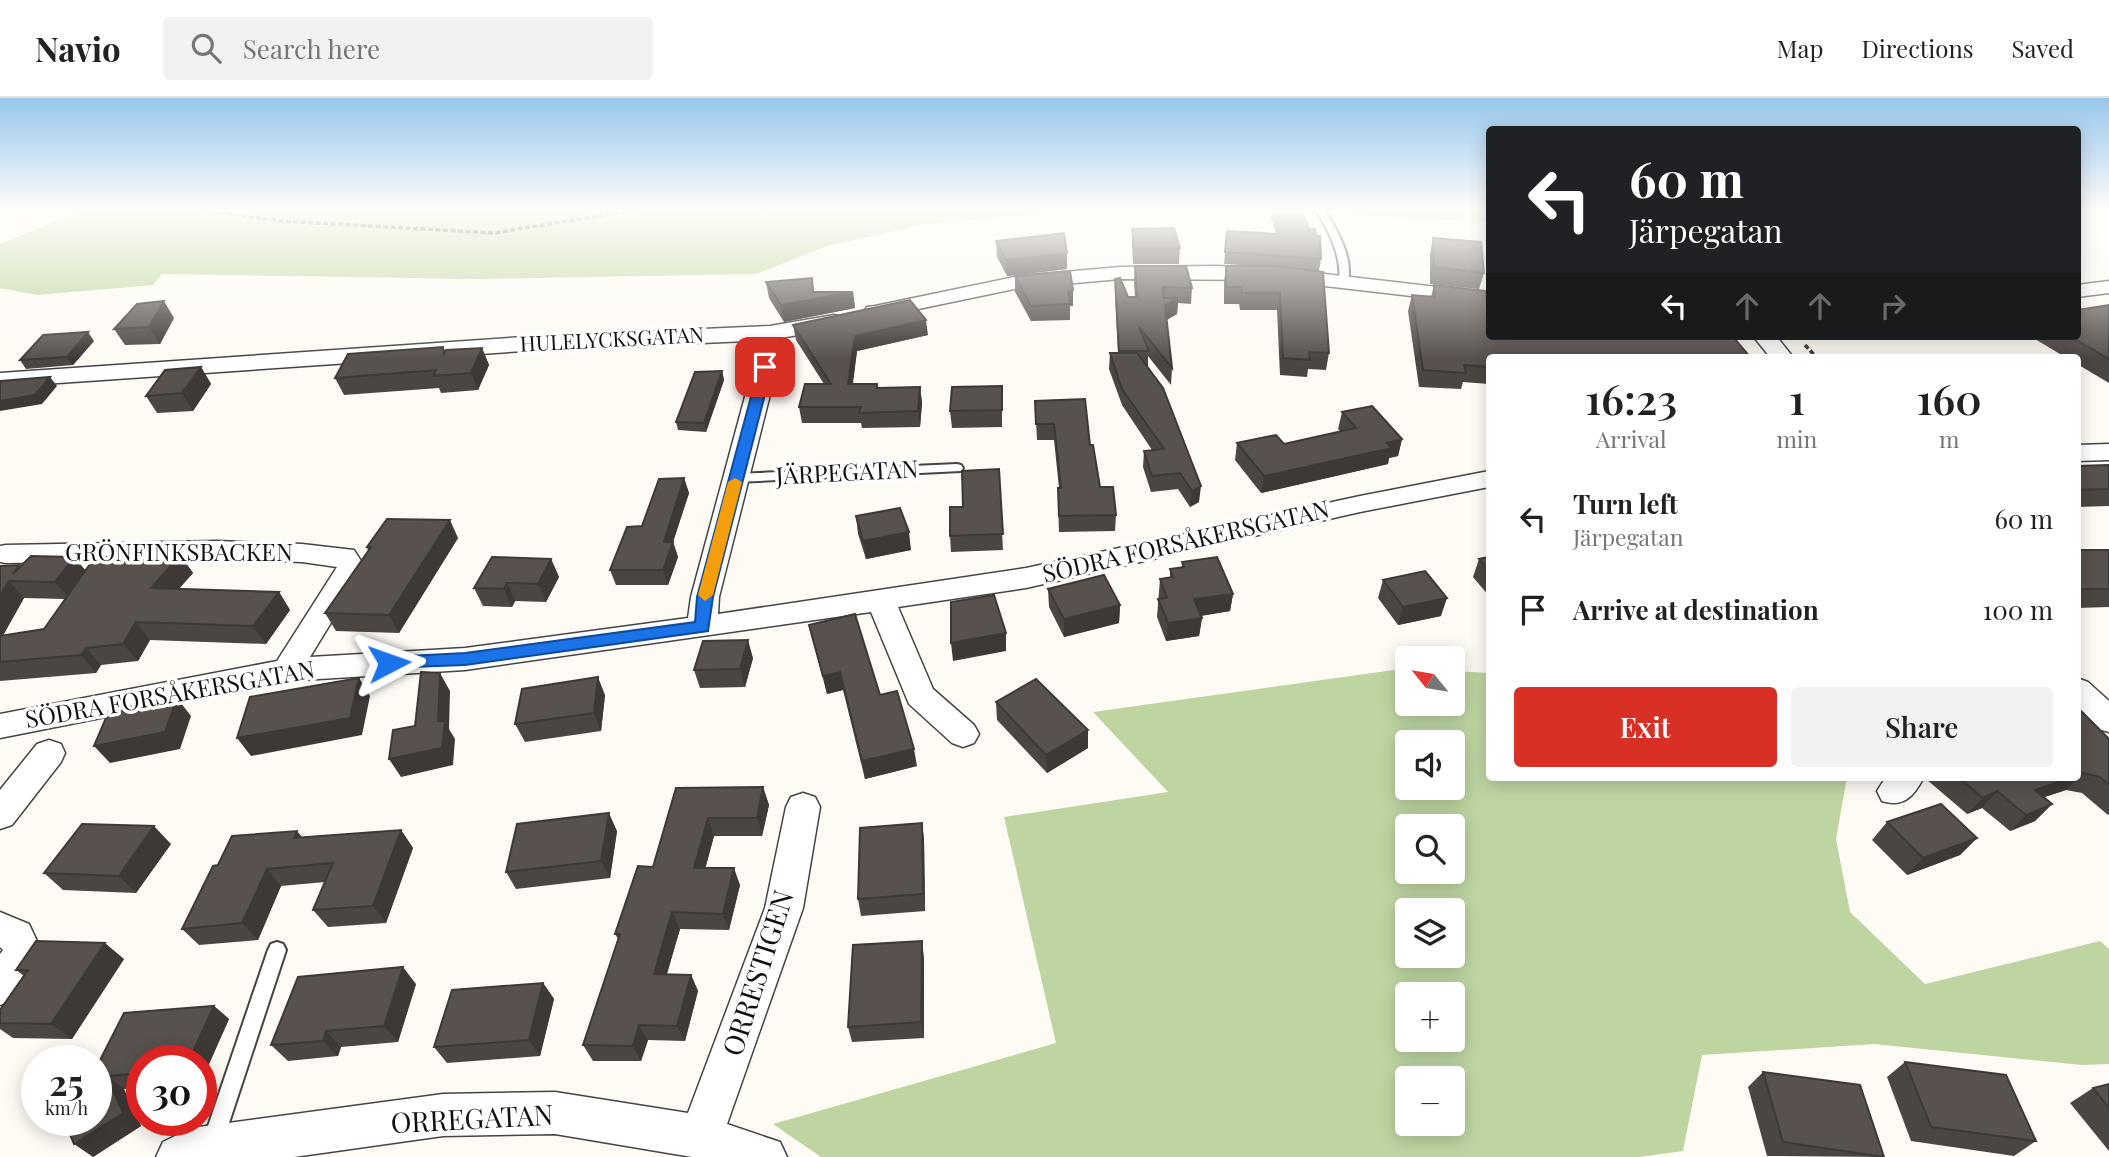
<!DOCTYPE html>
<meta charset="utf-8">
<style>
body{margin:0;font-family:"Playfair Display",serif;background:#f2f2f2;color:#222;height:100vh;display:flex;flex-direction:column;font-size:26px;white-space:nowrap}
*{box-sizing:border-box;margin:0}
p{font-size:23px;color:#767676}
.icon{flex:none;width:38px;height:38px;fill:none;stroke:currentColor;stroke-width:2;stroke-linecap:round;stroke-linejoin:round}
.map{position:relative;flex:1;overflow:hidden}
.drawer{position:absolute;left:1486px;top:256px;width:595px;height:427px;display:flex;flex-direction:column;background:#fff;border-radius:7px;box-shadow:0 4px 18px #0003}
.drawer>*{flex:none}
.hud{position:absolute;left:1486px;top:28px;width:595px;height:214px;border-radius:7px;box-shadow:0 4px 18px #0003;background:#202124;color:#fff;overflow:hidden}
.needle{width:46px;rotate:300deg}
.buttons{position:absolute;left:1395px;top:548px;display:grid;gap:14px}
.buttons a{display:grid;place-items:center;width:70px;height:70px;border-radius:7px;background:#fff;box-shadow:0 4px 18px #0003;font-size:35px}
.speed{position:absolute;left:21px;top:947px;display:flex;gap:14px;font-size:35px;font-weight:700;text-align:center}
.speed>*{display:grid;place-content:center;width:91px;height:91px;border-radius:50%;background:#fff;box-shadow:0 4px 18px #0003;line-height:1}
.speed small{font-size:18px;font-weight:400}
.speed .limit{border:10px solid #d22;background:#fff;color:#111}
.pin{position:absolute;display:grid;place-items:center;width:60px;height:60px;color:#fff;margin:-30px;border-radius:14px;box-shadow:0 4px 10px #0006}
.me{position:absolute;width:77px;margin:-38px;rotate:86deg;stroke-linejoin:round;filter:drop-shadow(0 0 5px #0008)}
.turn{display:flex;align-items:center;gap:24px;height:147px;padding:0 28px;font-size:32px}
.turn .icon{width:91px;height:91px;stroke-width:2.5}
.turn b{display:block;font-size:49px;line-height:60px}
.lanes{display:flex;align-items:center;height:66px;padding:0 28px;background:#0003;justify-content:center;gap:35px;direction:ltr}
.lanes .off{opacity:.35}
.eta{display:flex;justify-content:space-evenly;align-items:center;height:119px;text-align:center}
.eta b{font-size:42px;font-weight:600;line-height:49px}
.button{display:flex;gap:14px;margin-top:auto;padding:14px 28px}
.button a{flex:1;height:80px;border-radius:7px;background:#d93025;color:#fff;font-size:28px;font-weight:600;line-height:80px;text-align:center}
.button a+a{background:#f2f2f2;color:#222}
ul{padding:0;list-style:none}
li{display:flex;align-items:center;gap:21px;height:91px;padding:0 28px}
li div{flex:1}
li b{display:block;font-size:26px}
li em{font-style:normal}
header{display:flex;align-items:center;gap:42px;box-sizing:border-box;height:98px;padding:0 35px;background:#fff;border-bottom:2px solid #e0e0e0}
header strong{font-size:33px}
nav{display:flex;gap:38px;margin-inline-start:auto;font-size:24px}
.search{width:490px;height:63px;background:#f2f2f2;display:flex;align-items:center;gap:18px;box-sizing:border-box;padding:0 24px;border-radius:7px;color:#767676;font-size:26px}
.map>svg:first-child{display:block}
.forest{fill:#bed5a2;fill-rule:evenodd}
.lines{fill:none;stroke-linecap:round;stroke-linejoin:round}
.service-casing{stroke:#444;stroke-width:4}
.minor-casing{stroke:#444;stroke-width:3}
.path{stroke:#333;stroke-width:3.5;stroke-dasharray:5 2.5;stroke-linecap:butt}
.service{fill:#fff;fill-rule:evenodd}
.minor{fill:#fff;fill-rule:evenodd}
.wall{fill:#4c4643;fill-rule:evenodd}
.shaded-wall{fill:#3e3937}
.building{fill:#58514e;stroke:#3e3937;stroke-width:2}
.route{fill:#1a73e8;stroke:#114b97;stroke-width:2}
.slow{fill:#f59e0b}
.labels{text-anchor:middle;stroke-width:7;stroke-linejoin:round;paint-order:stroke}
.far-street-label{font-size:21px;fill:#111;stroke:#fff}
.street-label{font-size:24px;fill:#111;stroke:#fff}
.near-street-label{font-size:28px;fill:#111;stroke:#fff}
</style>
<header>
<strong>Navio</strong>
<div class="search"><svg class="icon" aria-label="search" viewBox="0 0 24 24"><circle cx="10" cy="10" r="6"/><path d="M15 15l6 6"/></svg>Search here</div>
<nav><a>Map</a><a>Directions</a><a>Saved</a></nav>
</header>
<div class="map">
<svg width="2109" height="1059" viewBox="0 0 2109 1059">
<rect width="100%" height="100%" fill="#fefbf5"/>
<path class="forest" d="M84,112H1143L1000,119L927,126L827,148L756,176L473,181L162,176L153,187L37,197L0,190V146Z
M1330,112H1489V124L1350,117Z
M1401,571H1407V606H1452L1453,573L1489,575V679H1847L1836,741L1850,814L1925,886L2100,843L2109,851V966L2082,967L1874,946L1702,957L1683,1053L1639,1059H821L773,1026L1056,945L1004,719L1168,694L1093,614ZM1407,644H1452V690H1407ZM1407,728H1452V774H1407ZM1407,812H1452V858H1407ZM1407,896H1452V942H1407ZM1407,980H1452V1026H1407Z"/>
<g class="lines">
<defs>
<path id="service" d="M1315,112H1324C1337,131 1355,163 1347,186L1339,184C1342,159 1329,132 1315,112Z
M957,366L961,367L963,370L961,373L736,384L730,380L736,376Z
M277,844L283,846L286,852L223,1043L220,1050L213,1053L206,1050L203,1043L268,852L271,846Z"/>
<path id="minor" d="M1215,168L1273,170L1489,195V207L1273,182L1120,181L1019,190L875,220L867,219L864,214L867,209L875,208L1019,178L1120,169Z
M2109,183V195L2077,199V187Z
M834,217L842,219L845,224L842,229L770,242L523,253L0,289V275L523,239L770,228Z
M1753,238H1776L1793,259H1770Z
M765,262L773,264L777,269L719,499L718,516L1026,470L1360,398L1489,373V389L1360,414L1026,490L898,509L933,591L974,627L979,636L974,645L963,649L952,645L909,606L871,514L465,572L287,583L0,640V616L277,563L337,469L302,464L217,461L6,465L0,464V448L6,447L217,443L302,446L354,452L365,469L310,559L465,550L688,520L691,499L753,269L757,264Z
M2109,346V362L2077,363V347Z
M2077,580L2088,584L2109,603V634L2098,631L2077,611Z
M49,642L61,646L65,655L61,664L12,727L0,731V692L37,646Z
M1886,679H1924C1914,698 1904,710 1882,703L1877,693Z
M803,695L815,699L820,709L803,810L727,1026L780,1044L787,1059H692L555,1036L443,1038L294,1059H156L163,1044L191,1030L443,996L555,994L688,1015L765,810L786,709L791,699Z
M0,814L29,826L42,854L14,902L0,907V856L3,852L0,849Z"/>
</defs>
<use href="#service" class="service-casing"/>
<use href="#minor" class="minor-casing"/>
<path class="path" d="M204,112L283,123L494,135L633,112
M1805,247L1816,259"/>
<use href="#service" class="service"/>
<use href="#minor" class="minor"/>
</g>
<path class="wall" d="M1272,112H1302L1309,131L1316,138L1321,161L1319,173L1302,171L1329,255L1326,272L1308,271L1307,279L1280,277L1277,212H1240L1239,206H1224V184L1226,168H1259L1224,166L1227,133L1276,136L1271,119Z
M1132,131L1180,150L1179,166H1133L1132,147Z
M1433,140L1484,175L1479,191L1430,186V156Z
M996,143L1067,171L1007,178L997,159Z
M1135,168L1192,190L1191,206L1178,205L1177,216L1167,222L1172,270L1171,287L1148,258V269L1199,404L1190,409L1178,391L1151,394L1143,369L1144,353L1152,352L1122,307L1109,271L1110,255H1118L1115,197V181L1128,199H1135L1134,184Z
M1015,178L1073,208H1070V222L1031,223L1015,194Z
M812,180L814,194H853L855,210L784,224L769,200L766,184Z
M1434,187L1489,259V286L1463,284L1461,291L1419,289L1408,213L1412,197L1431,199Z
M2109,207V285L2077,266V259H2065L2030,238H2077Z
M174,220L160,246L125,247L114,231Z
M793,227L928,237L857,253L853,286L877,290L920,289L922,305L920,329L862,330L861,325H802L799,309L824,286L796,242Z
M94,243L73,267L26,271L20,262Z
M482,250L489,267L478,292L441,295L439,290L344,297L335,280Z
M201,269L211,286L193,313L157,315L146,298Z
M722,273L724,282L706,334L678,332L676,324Z
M1035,303L1090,347L1100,389L1116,417L1115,433L1059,434L1058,406V390H1059L1054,342H1037Z
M1002,305V329L952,330L950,313Z
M1342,314L1402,341L1398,358L1389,360L1388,366L1261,395L1235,362L1237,345L1284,346L1341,334L1338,331Z
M2109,367V408L2077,409V368Z
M999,371L1003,452L951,454L950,438L963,409Z
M684,380L689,395L673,444L678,459L668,487H616L610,472L642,428Z
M856,418L911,452L866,461L858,436Z
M458,440L399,535L336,533L325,515L368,453L367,449Z
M2077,452H2109V509L2077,510Z
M180,457L193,475L178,491L279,494L290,512L266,546L150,542L138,563L101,567L96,575L0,583V468L19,467L20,469L74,459L86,473L115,459ZM24,500L65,501L44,531L3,537Z
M1489,459V498L1473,479L1479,461Z
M551,461L559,479L546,504L515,503L512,509L483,508L474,490Z
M1182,464L1233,496L1230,513L1201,518L1202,520L1199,538L1166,543L1157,519L1160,481L1170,480V471L1182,470Z
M1383,482L1441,518L1398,527L1378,500Z
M1048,491L1120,507L1119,525L1064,539L1049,509Z
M809,527L917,668L865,681L843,592L827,596Z
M753,560L745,589L700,590L694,572Z
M605,597L601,633L525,644L515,626Z
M996,604L1088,632V650L1047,675L997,622Z
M2109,641V716L2108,717L2082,695L2066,692L2044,699L2052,706L2035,723L2010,733L1982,710L1967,716L1926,681L1928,679H2077Z
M763,689L769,707L762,738H714L705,770L740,787L729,832L680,831L667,876L691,877L698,893L685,943L648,942L641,963H593L583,947L618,841L615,836L653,769L676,690Z
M1887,724L1977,740L1960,757L1907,777L1872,742Z
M922,725L924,742L925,813L861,818L858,801Z
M401,732L413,750L386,825L328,829L313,812L325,784L281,788L258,842L199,847L182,831L218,767L302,739Z
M617,733L610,780L516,791L506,774Z
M171,746L136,795L63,792L44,775Z
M924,860V940L852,944L848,929Z
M124,861L72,941L13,940L0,931V912L24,878L16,872Z
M543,885L554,901L540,958L447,965L434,949Z
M416,886L398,944L341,949L338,958L288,963L271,947Z
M214,908L229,921L201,984V962H142V989L124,991L141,1028L93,1059L96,1022V970Z
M1905,964L2036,1043L2014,1058L1911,1043L1887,979Z
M1763,974L1884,1059L1767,1058L1748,989Z
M2109,986V1053L2070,1005L2093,990Z"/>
<path class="shaded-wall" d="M1067,155V171L1007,178L1006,162Z
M812,180L815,201L853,194L855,210L784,224L781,207Z
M1073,192V208H1070L1068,193Z
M1178,200L1177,216L1164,223L1165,207Z
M164,203L174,220L160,246L149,229Z
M926,222L928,237L857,253L850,302L848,286L855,238Z
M88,234L94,243L73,267L67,259Z
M482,250L489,267L478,292L471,275Z
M201,269L211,286L193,313L182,295Z
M722,273L724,282L706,334L704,325Z
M50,279L57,288L42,306L0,313V303Z
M920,289L922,305L920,329L918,313Z
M1402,341L1398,358L1389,360L1388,366L1261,395L1264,378Z
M684,380L689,395L673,444L678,459L668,487L663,472L664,444Z
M1201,388L1199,404L1190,409L1192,393Z
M450,422L458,440L399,535L389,517Z
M909,434L911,452L866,461L863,443Z
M180,457L193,475L164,508L151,490Z
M74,459L88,476L70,501L55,484Z
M551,461L559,479L546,504L538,486Z
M9,483L24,500L0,543V498Z
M507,485L515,503L512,509L504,491Z
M279,494L290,512L266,546L253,528Z
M1233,496L1230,513L1192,519L1194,501Z
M1447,500L1441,518L1398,527L1403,509Z
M1120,507L1119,525L1064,539V521Z
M1202,520L1199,538L1166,543L1168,525Z
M136,524L150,542L138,563L123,546Z
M1006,535V553L953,563L951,545Z
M748,542L753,560L745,589L740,571Z
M86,550L101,567L96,575L81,557Z
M840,574L843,592L827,596L823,578Z
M440,575L450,593L449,631L455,641L453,667L401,679L389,661L438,623Z
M598,579L605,597L601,633L594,615Z
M359,580L370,598L362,637L251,658L237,640Z
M177,600L191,618L180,651L110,665L94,648Z
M1088,632V650L1047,675L1046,657Z
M914,651L917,668L865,681L862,663Z
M2083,675L2066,692L2018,708L2035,692L2072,679H2077V677Z
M763,689L769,707L762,738L757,720Z
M1997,693L1982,710L1967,716L1983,700Z
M2052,706L2035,723L2010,733L2026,717Z
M609,715L617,733L610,780L601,763Z
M708,720L714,738L701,787L694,770Z
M922,725L924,742L925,813L923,796Z
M154,728L171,746L136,795L119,778Z
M401,732L413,750L386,825L373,808Z
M297,733L311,750L294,740Z
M1977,740L1960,757L1907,777L1923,760Z
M734,770L740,787L729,832L723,816Z
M267,771L281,788L258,842L242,825Z
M672,814L680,831L662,892L654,876Z
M922,843L924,860V940L921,924Z
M105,845L124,861L72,941L51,926Z
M403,869L416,886L398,944L384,928Z
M691,877L698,893L685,943L677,928Z
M543,885L554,901L540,958L529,942Z
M214,908L229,921L201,984V962H189Z
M639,927L648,942L641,963L633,948Z
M326,933L341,949L338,958L323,943Z
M107,978L124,991L141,1028L93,1059L74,1046Z"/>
<path class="building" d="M1274,112H1302L1309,131H1315L1316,138H1320L1321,161L1225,154L1227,133L1280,136Z
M1174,130L1180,150H1134L1132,131Z
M1064,135L1067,155L1006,162L996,143Z
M1433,140L1481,144L1484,175L1434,169Z
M1135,168H1186L1192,190L1163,189L1164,200H1178L1165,207L1172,270L1139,229L1149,253H1119L1115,181L1120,180L1128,199H1137Z
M1226,168H1275L1323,174L1329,255L1309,254L1310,262L1283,260L1280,195H1242L1241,189H1226Z
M1070,173L1073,192L1068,193L1070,206L1031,208L1015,178Z
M812,180L813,194H853L781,207L766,184Z
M1434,187L1485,193L1487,204L1489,205V238H1722L1724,241H1735L1750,259H1489V269L1464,267L1466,275L1423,272L1412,197L1435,199Z
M910,202L926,222L855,238L848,286H877V290L920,289L918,313L859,315L861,309H799L805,286H831L793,227Z
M164,203L149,229L114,231L137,206Z
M2109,207V261L2070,238H2077V212Z
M88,234L67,259L20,262L43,237Z
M443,249L444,256L446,252L482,250L471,275L434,278L436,272L335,280L348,256Z
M1110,255H1137L1163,290L1201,388L1192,393L1180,375L1152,378L1144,353L1164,351L1122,291Z
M201,269L182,295L146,298L165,272Z
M722,273L704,325L676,324L695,274Z
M50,279L35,297L0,303V283Z
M1002,288V312L950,313L952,289Z
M1085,301L1090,347H1093L1100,389H1113L1116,417L1059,418L1058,390H1061L1054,326H1036L1035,303Z
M1372,308L1402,341L1387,345L1392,350L1264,378L1237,345L1276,337L1284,346L1356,330L1342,314Z
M2109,367V391L2077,392V368Z
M999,371L1003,436L950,438V409H963L962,373Z
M684,380L664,444H673L663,472H610L627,429L642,428L659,381Z
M900,410L909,434L863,443L856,418Z
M387,421L450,422L389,517L325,515L371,449H367Z
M2077,452H2109V491H2077Z
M121,453L180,457L151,490L279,494L253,528L136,524L123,546L86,550L81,557L0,564V538L44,531L95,459H115Z
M31,458L74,459L55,484L9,483L0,498V468L19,467L13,476Z
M492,459L551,461L538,486L507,485L504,491L474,490Z
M1217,459L1233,496L1194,501L1202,520L1168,525L1158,501L1167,500L1160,481L1173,479L1170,471L1184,469L1182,464Z
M1489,459V473L1479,461Z
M1425,473L1447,500L1403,509L1383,482Z
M1104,477L1120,507L1064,521L1048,491Z
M994,497L1006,535L951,545V504Z
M855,516L880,597L897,593L914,651L862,663L840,574L823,578L809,527Z
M748,542L740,571L694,572L703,543Z
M421,574L440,575L438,623H445L442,650L389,661L393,632L415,628Z
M598,579L594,615L515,626L522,591Z
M359,580L350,620L237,640L250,599Z
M1036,581L1088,632L1046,657L996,604Z
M177,600L165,634L94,648L109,613Z
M2077,609L2109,641V687L2100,679L2083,675L2077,677Z
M1958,679H2072L2035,692L2052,706L2026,717L1997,693L1983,700Z
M763,689L757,720H708L694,770H734L723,816L672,814L654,876L691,877L677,928L639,927L633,948L583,947L620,836H615L638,768L653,769L676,690Z
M1941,706L1977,740L1923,760L1887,724Z
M609,715L601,763L506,774L517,726Z
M922,725L923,796L858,801L860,730Z
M82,726L154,728L119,778L44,775Z
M401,732L373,808L313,812L333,765L267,771L242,825L182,831L213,768L218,767L232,738L297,733L294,740Z
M36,843L105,845L51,926L0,925V912L28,872H16Z
M922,843L921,924L848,929L853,847Z
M403,869L384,928L326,933L323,943L271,947L298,879Z
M543,885L529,942L434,949L452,892Z
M214,908L189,962H142V975L107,978L123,1015L74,1046L64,1022H96V970L124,915Z
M1905,964L2006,977L2036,1043L1931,1029Z
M1763,974L1860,987L1884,1059L1783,1044Z
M2109,986V1010L2093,990Z"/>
<linearGradient id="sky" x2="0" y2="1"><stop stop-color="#97c6eb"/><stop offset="0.43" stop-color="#fffdfa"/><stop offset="1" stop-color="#fffdfa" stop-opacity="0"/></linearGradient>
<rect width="2109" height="261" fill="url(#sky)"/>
<path class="route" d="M765,265L772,269L713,499L708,533L465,567L383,570L381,565L389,559L465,555L695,524L697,499L759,269Z"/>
<path class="slow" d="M735,380L742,384L713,497L705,503L698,497L728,384Z"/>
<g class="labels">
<g class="far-street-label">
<text transform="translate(612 242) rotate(-3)" y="7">HULELYCKSGATAN</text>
</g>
<g class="street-label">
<text transform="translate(847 375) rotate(-3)" y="8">JÄRPEGATAN</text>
<text transform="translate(1186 444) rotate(-13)" y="8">SÖDRA FORSÅKERSGATAN</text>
<text x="179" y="463">GRÖNFINKSBACKEN</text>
<text transform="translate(170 597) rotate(-10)" y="8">SÖDRA FORSÅKERSGATAN</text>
</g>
<g class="near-street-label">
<text transform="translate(758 875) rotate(-72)" y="10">ORRESTIGEN</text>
<text transform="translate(472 1021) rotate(-3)" y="10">ORREGATAN</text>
</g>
</g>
</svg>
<div class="buttons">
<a><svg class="needle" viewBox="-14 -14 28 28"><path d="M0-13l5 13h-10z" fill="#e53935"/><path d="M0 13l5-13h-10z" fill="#767676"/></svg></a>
<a><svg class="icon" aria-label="sound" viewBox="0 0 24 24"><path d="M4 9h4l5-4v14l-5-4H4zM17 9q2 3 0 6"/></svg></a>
<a><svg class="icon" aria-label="search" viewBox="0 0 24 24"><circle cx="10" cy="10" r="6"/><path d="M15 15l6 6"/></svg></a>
<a><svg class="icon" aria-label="layers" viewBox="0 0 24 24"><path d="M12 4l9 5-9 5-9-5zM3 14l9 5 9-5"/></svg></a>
<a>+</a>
<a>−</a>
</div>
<div class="speed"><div>25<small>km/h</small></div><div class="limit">30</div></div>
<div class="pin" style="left:765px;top:269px;background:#d93025"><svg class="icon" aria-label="arrive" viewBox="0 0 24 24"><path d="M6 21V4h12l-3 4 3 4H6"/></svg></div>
<svg class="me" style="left:389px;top:565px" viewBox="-20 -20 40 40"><path d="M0-17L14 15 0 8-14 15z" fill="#1a73e8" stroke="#fff" stroke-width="4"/></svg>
<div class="hud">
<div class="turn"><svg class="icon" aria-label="left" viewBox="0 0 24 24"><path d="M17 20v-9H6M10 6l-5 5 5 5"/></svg><div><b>60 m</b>Järpegatan</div></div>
<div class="lanes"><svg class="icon" aria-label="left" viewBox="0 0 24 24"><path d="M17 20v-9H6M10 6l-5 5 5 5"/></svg><svg class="icon off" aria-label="ahead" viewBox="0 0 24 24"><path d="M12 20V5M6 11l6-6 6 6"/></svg><svg class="icon off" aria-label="ahead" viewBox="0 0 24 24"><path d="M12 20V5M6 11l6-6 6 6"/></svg><svg class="icon off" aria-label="right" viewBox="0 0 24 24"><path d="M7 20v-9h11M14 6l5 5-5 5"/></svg></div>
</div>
<section class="drawer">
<div class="eta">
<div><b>16:23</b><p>Arrival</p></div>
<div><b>1</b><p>min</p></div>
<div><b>160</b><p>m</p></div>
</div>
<ul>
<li><svg class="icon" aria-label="left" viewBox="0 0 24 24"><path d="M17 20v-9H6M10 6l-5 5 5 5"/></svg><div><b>Turn left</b><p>Järpegatan</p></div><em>60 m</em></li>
<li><svg class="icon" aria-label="arrive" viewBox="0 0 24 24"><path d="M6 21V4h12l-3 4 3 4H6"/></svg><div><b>Arrive at destination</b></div><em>100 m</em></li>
</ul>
<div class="button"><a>Exit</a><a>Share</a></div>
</section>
</div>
